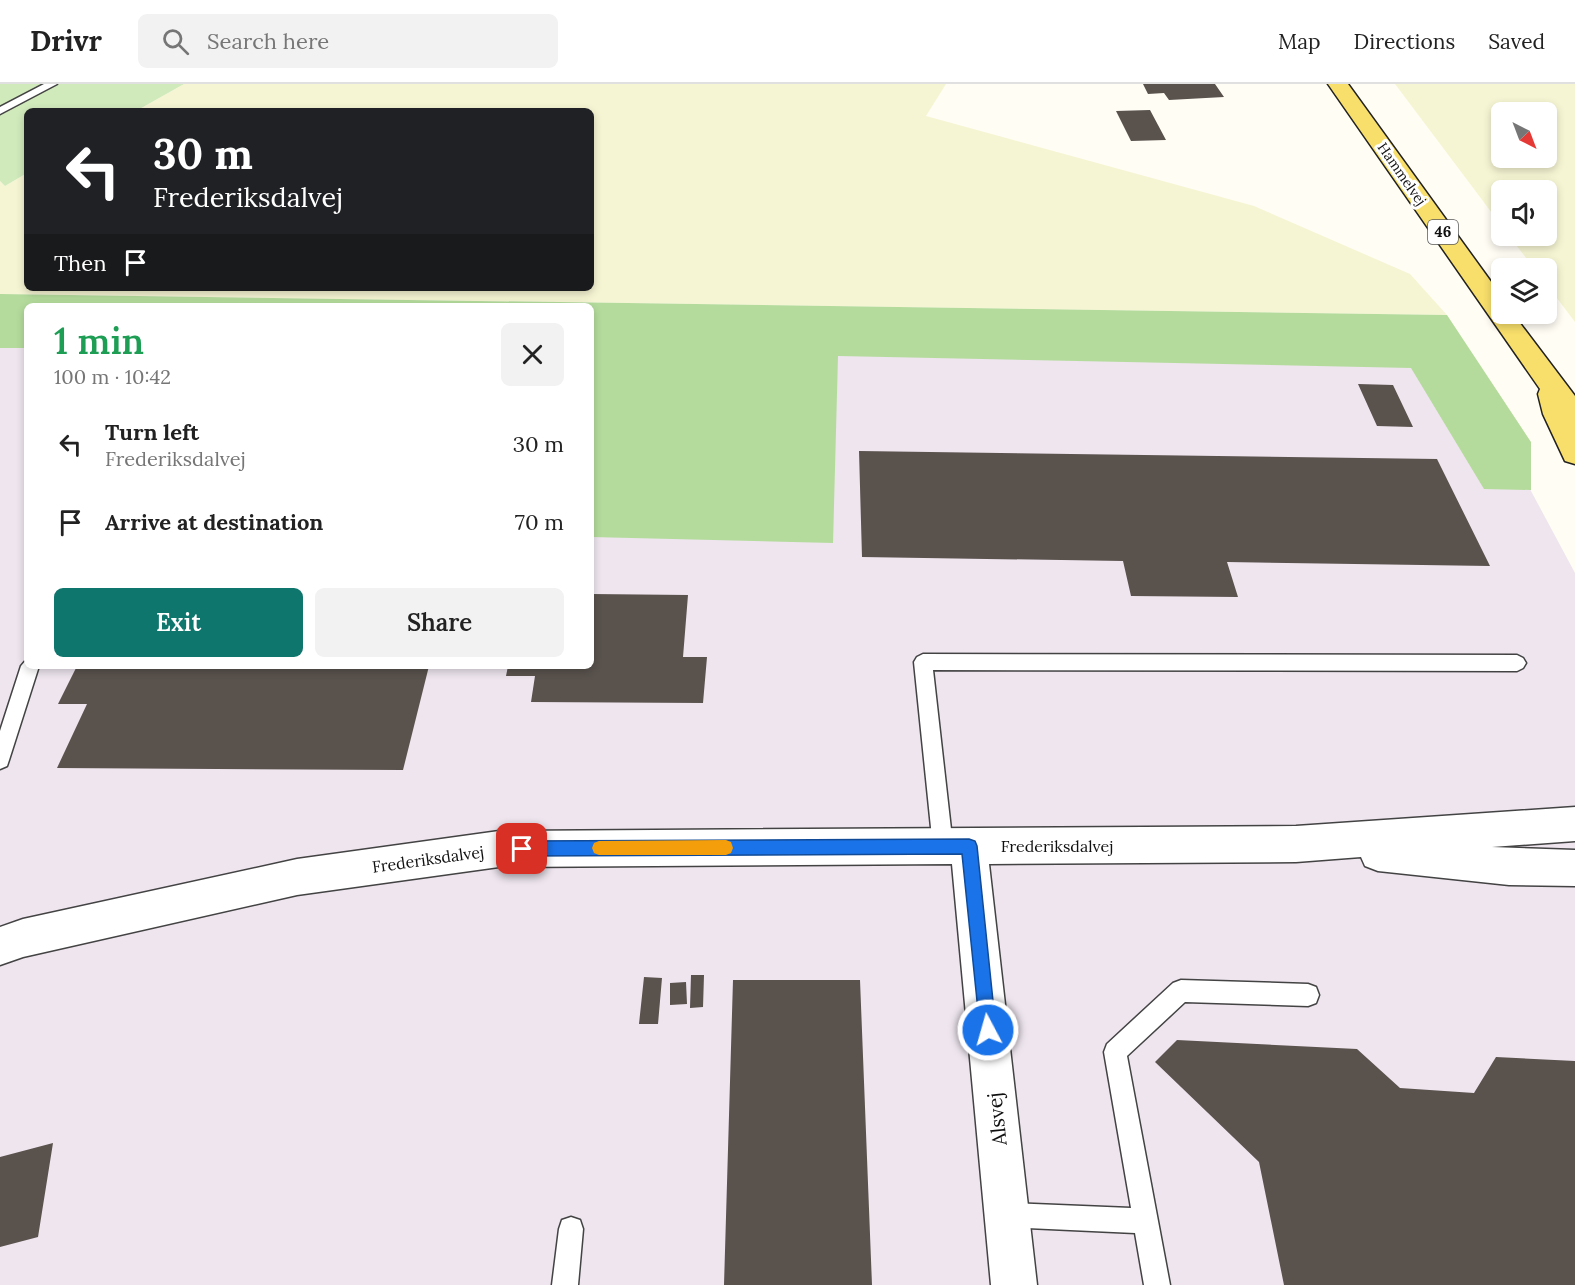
<!DOCTYPE html>
<meta charset="utf-8">
<style>
body{margin:0;font-family:Lora,serif;background:#f2f2f2;color:#222;height:100vh;display:flex;flex-direction:column;font-size:22px;white-space:nowrap}
*{box-sizing:border-box;margin:0}
p{font-size:20px;color:#767676}
.icon{flex:none;width:33px;height:33px;fill:none;stroke:currentColor;stroke-width:2;stroke-linecap:round;stroke-linejoin:round}
.map{position:relative;flex:1;overflow:hidden}
.side{position:absolute;left:24px;top:219px;width:570px;height:366px;display:flex;flex-direction:column;background:#fff;border-radius:9px;box-shadow:0 3px 9px #0003}
.side>*{flex:none}
.top-card{position:absolute;left:24px;top:24px;width:570px;height:183px;border-radius:9px;box-shadow:0 3px 9px #0003;background:#202124;color:#fff;overflow:hidden}
.needle{width:39px;rotate:138deg}
.tools{position:absolute;left:1491px;top:18px;display:grid;gap:12px}
.tools a{display:grid;place-items:center;width:66px;height:66px;border-radius:9px;background:#fff;box-shadow:0 3px 9px #0003;font-size:30px}
.pin{position:absolute;display:grid;place-items:center;width:51px;height:51px;color:#fff;margin:-26px;border-radius:12px;box-shadow:0 3px 9px #0006}
.me{position:absolute;width:66px;margin:-33px;rotate:354deg;stroke-linejoin:round;filter:drop-shadow(0 0 4px #0008)}
.turn{display:flex;align-items:center;gap:21px;height:126px;padding:0 30px;font-size:27px}
.turn .icon{width:78px;height:78px;stroke-width:2.5}
.turn b{display:block;font-size:42px;line-height:51px}
.then{display:flex;align-items:center;height:57px;padding:0 30px;background:#0003;gap:12px;font-size:22px}
.round{display:grid;place-items:center;flex:none;width:63px;height:63px;border-radius:9px;background:#f2f2f2}
.overview{display:flex;align-items:center;justify-content:space-between;height:102px;padding:0 30px}
h1{font-size:36px;font-weight:600;line-height:45px;color:#1e9e55}
.action{display:flex;gap:12px;margin-top:auto;padding:12px 30px}
.action a{flex:1;height:69px;border-radius:9px;background:#0f766e;color:#fff;font-size:24px;font-weight:600;line-height:69px;text-align:center}
.action a+a{background:#f2f2f2;color:#222}
ul{padding:0;list-style:none}
li{display:flex;align-items:center;gap:18px;height:78px;padding:0 30px}
li div{flex:1}
li b{display:block;font-size:22px}
li em{font-style:normal}
header{display:flex;align-items:center;gap:36px;box-sizing:border-box;height:84px;padding:0 30px;background:#fff;border-bottom:2px solid #e0e0e0}
header strong{font-size:28px}
nav{display:flex;gap:33px;margin-inline-start:auto;font-size:21px}
.search{width:420px;height:54px;background:#f2f2f2;display:flex;align-items:center;gap:15px;box-sizing:border-box;padding:0 21px;border-radius:9px;color:#767676;font-size:22px}
.map>svg:first-child{display:block}
.industrial{fill:#eee5ee}
.farmland{fill:#f6f5d3;fill-rule:evenodd}
.green{fill:#d1eabc}
.forest{fill:#b4db9c}
.building{fill:#59524d}
.lines{fill:none;stroke-linecap:round;stroke-linejoin:round}
.service-casing{stroke:#434343;stroke-width:3}
.minor-casing{stroke:#434343;stroke-width:3}
.primary-casing{stroke:#212121;stroke-width:3}
.service{fill:#fff;fill-rule:evenodd}
.minor{fill:#fff;fill-rule:evenodd}
.primary{fill:#f8df6b;fill-rule:evenodd}
.route{fill:#1a73e8;stroke:#114b97;stroke-width:1.5}
.slow{fill:#f59e0b}
.labels{text-anchor:middle;stroke-width:6;stroke-linejoin:round;paint-order:stroke}
.far-street-label{font-size:14px;fill:#101010;stroke:#fff}
.shield{fill:#fff;stroke:#585858;stroke-width:1.5}
.shield-label{font-size:15px;font-weight:bold;fill:#101010}
.street-label{font-size:16px;fill:#101010;stroke:#fff}
.near-street-label{font-size:20px;fill:#101010;stroke:#fff}
</style>
<header>
<strong>Drivr</strong>
<div class="search"><svg class="icon" aria-label="search" viewBox="0 0 24 24"><circle cx="10" cy="10" r="6"/><path d="M15 15l6 6"/></svg>Search here</div>
<nav><a>Map</a><a>Directions</a><a>Saved</a></nav>
</header>
<div class="map">
<svg width="1575" height="1201" viewBox="0 0 1575 1201">
<rect width="100%" height="100%" fill="#fffdf4"/>
<path class="industrial" d="M0,248H27V582H591V251L1450,256L1575,489V1201H0Z"/>
<path class="farmland" d="M184,0H946L926,32L1254,122L1410,190L1447,231L0,210V97L5,102L27,89V204H591V27H136Z
M1395,0H1575V238L1547,201L1546,184H1534L1509,152H1546V106H1502L1501,141ZM1502,28H1546V74H1502Z"/>
<path class="green" d="M0,0H184L136,27H27V89L5,102L0,97Z"/>
<path class="forest" d="M0,210L1447,231L1531,358V406L1484,405L1411,284L838,272L833,459L591,453V222H27V264H0Z"/>
<path class="building" d="M1143,0H1215L1224,13L1169,16L1164,9L1148,10Z
M1150,26L1166,56L1131,57L1116,27Z
M1358,300L1393,301L1413,343L1377,342Z
M859,367L1437,375L1490,482L1227,478L1238,513L1131,512L1123,477L862,473Z
M591,510L688,511L683,573H707L703,619L531,618L535,592H506L508,582H591Z
M77,582H429L403,686L57,684L87,620H58Z
M691,891H704L703,923L690,924Z
M644,893L662,894L658,940H639Z
M733,896H860L872,1201H724Z
M686,898L687,920L670,921V899Z
M1177,956L1357,965L1400,1004L1474,1009L1496,973L1575,977V1201H1284L1259,1078L1155,978Z
M53,1059L38,1153L0,1163V1073Z"/>
<g class="lines">
<defs>
<path id="service" d="M44,0H57L0,30V23Z
M923,570L1517,571L1523,574L1526,579L1523,584L1517,587L933,586L953,763L950,770L943,773L936,770L933,763L914,578L917,573Z
M27,575V582H39L9,676L7,682L0,685V647L21,582Z
M1181,896L1308,900L1316,903L1319,911L1316,919L1308,922L1185,918L1127,972L1170,1201H1144L1135,1149L1007,1143L998,1140L995,1131L998,1122L1007,1119L1131,1124L1104,968L1107,960L1173,899Z
M571,1133L580,1136L583,1145L578,1201H552L559,1145L562,1136Z"/>
<path id="minor" d="M1575,723V757L1492,763L1575,766V802L1509,801L1378,787L1365,782L1361,773L1296,778L989,780L1037,1201H991L952,780L499,783L297,811L23,873L0,881V843L23,835L297,775L499,747L1296,742Z"/>
<path id="primary" d="M1328,0H1348L1502,213V230H1513L1575,312V380L1565,377L1543,330L1538,310L1540,305Z"/>
</defs>
<use href="#service" class="service-casing"/>
<use href="#minor" class="minor-casing"/>
<use href="#primary" class="primary-casing"/>
<use href="#service" class="service"/>
<use href="#minor" class="minor"/>
<use href="#primary" class="primary"/>
</g>
<path class="route" d="M969,755L975,757L977,762L996,946L994,952L988,955L982,952L980,946L962,770L522,772L517,770L515,765L517,759L522,757Z"/>
<path class="slow" d="M726,756L731,758L733,764L731,769L726,771H599L594,769L592,764L594,759L599,757Z"/>
<g class="labels">
<g class="far-street-label">
<text transform="translate(1402 90) rotate(55)" y="5">Hammelvej</text>
</g>
<rect class="shield" x="1428" y="136" width="30" height="24" rx="4.5"/>
<g class="shield-label">
<text x="1443" y="153">46</text>
</g>
<g class="street-label">
<text x="1057" y="768">Frederiksdalvej</text>
<text transform="translate(428 775) rotate(-8)" y="6">Frederiksdalvej</text>
</g>
<g class="near-street-label">
<text transform="translate(997 1035) rotate(-96)" y="7">Alsvej</text>
</g>
</g>
</svg>
<div class="tools">
<a><svg class="needle" viewBox="-14 -14 28 28"><path d="M0-13l5 13h-10z" fill="#e53935"/><path d="M0 13l5-13h-10z" fill="#767676"/></svg></a>
<a><svg class="icon" aria-label="sound" viewBox="0 0 24 24"><path d="M4 9h4l5-4v14l-5-4H4zM17 9q2 3 0 6"/></svg></a>
<a><svg class="icon" aria-label="layers" viewBox="0 0 24 24"><path d="M12 4l9 5-9 5-9-5zM3 14l9 5 9-5"/></svg></a>
</div>
<div class="pin" style="left:522px;top:765px;background:#d93025"><svg class="icon" aria-label="arrive" viewBox="0 0 24 24"><path d="M6 21V4h12l-3 4 3 4H6"/></svg></div>
<svg class="me" style="left:988px;top:946px" viewBox="-20 -20 40 40"><circle r="17" fill="#1a73e8" stroke="#fff" stroke-width="3"/><path d="M0-11L8 9 0 5-8 9z" fill="#fff"/></svg>
<div class="top-card">
<div class="turn"><svg class="icon" aria-label="left" viewBox="0 0 24 24"><path d="M17 20v-9H6M10 6l-5 5 5 5"/></svg><div><b>30 m</b>Frederiksdalvej</div></div>
<div class="then">Then<svg class="icon" aria-label="arrive" viewBox="0 0 24 24"><path d="M6 21V4h12l-3 4 3 4H6"/></svg></div>
</div>
<section class="side">
<div class="overview"><div><h1>1 min</h1><p>100 m · 10:42</p></div><a class="round"><svg class="icon" aria-label="close" viewBox="0 0 24 24"><path d="M6 6l12 12M18 6L6 18"/></svg></a></div>
<ul>
<li><svg class="icon" aria-label="left" viewBox="0 0 24 24"><path d="M17 20v-9H6M10 6l-5 5 5 5"/></svg><div><b>Turn left</b><p>Frederiksdalvej</p></div><em>30 m</em></li>
<li><svg class="icon" aria-label="arrive" viewBox="0 0 24 24"><path d="M6 21V4h12l-3 4 3 4H6"/></svg><div><b>Arrive at destination</b></div><em>70 m</em></li>
</ul>
<div class="action"><a>Exit</a><a>Share</a></div>
</section>
</div>
